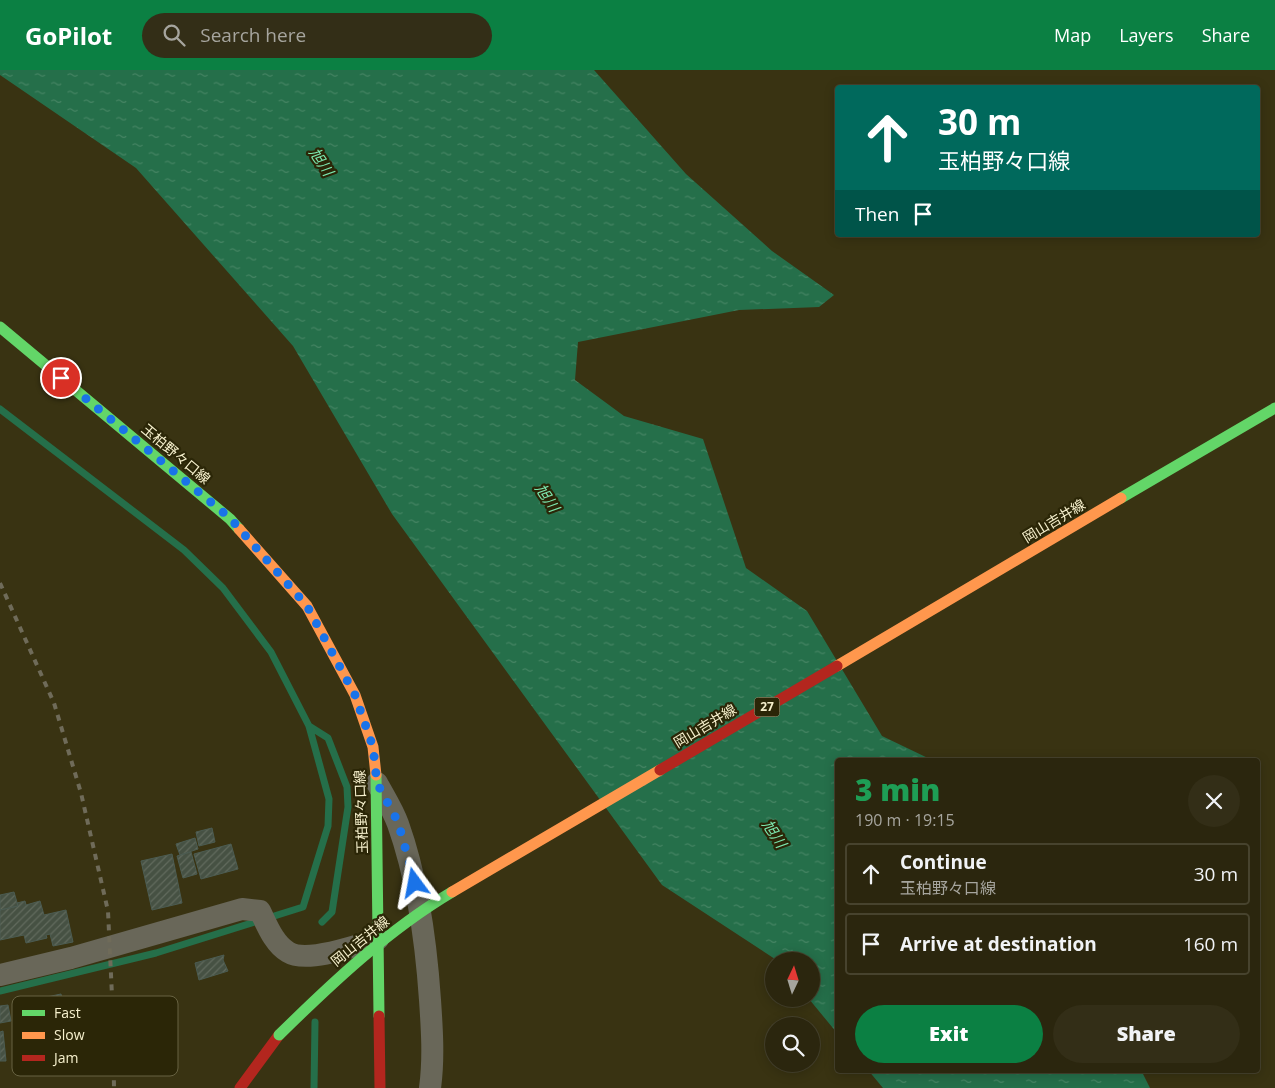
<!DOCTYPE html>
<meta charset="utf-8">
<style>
body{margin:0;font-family:"Open Sans","Noto Sans JP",sans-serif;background:#332e17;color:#f1f3f6;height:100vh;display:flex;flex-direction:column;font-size:19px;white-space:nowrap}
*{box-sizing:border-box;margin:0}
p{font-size:16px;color:#a6a59e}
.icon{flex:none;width:28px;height:28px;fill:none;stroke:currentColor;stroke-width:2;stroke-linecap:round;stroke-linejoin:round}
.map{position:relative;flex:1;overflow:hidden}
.panel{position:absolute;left:835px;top:688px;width:425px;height:315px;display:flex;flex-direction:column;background:#2b260e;border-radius:5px;box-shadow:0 2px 12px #0003,0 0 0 1px #47432e}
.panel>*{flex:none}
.banner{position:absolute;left:835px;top:15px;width:425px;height:152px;border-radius:5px;box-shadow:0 2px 12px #0003,0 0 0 1px #47432e;background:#00695c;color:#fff;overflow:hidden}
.needle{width:32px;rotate:4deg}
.tools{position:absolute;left:765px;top:882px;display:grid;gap:10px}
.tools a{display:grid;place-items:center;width:55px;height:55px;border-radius:50%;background:#2b260e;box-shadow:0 2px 12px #0003,0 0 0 1px #47432e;font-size:25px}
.pin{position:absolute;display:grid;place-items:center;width:42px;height:42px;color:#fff;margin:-21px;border:2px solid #fff;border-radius:50%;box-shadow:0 1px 5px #0007}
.me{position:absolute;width:55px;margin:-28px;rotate:347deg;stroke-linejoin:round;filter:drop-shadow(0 0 4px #0008)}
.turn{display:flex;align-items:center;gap:18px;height:105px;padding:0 20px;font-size:22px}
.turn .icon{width:65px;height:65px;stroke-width:2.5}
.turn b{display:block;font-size:35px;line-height:42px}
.then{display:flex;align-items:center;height:48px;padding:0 20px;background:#0003;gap:10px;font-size:19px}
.round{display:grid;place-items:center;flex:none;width:52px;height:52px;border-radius:26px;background:#332e17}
.overview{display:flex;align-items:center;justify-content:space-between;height:85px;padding:0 20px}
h1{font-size:30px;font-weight:800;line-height:38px;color:#1e9e55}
.action{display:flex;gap:10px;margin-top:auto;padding:10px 20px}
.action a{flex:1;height:58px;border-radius:30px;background:#0b8043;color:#fff;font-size:20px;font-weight:800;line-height:58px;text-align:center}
.action a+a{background:#332e17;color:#f1f3f6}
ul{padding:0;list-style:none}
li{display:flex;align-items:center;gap:15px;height:62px;margin:0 10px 8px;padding:0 10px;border:2px solid #47432e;border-radius:5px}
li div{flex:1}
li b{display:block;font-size:19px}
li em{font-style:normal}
header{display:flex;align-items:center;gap:30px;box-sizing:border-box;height:70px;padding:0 25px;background:#0b8043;color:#fff}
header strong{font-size:24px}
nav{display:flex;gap:28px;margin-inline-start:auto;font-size:18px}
.search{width:350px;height:45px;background:#332e17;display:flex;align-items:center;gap:12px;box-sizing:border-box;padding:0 18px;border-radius:28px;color:#a6a59e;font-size:19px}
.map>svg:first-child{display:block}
.water{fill:url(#water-ripples)}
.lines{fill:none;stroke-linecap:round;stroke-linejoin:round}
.stream{stroke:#256f4a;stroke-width:7}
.building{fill:url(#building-hatch);stroke:#4c5c52}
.street{stroke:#696759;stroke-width:22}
.fast{stroke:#63d668;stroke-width:11}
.slow{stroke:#ff974d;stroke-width:11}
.jam{stroke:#b3261e;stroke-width:11}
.rail{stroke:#6f6b59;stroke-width:4;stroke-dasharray:6 6;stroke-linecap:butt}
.fast-bridge{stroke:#63d668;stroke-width:11}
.slow-bridge{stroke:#ff974d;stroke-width:11}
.jam-bridge{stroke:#b3261e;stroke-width:11}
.route{stroke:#1a73e8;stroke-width:9;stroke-dasharray:0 16.2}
.labels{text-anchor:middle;stroke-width:4.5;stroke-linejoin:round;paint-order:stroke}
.shield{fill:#2b2607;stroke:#b9b392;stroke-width:1}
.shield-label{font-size:12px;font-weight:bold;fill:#f6f0cd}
.street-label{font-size:14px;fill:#f6f0cd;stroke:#2b2607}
.water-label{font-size:15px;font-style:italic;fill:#7ce8b0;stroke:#2b2607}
.key{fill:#2b2607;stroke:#686342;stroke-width:1}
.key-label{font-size:14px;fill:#f6f0cd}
</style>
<header>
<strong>GoPilot</strong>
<div class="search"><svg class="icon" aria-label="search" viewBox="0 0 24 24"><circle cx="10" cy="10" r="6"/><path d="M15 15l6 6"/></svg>Search here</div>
<nav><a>Map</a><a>Layers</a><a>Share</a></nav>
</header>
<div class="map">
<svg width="1275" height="1018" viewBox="0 0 1275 1018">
<defs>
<pattern id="water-ripples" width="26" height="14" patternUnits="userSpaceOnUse" patternTransform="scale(1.25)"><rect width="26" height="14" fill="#256f4a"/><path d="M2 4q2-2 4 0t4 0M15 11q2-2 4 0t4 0" fill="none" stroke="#458463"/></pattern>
<pattern id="building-hatch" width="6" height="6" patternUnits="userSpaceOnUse" patternTransform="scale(1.25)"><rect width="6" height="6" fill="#465143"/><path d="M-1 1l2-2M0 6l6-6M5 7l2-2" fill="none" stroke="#616a5d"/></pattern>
</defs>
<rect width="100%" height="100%" fill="#393312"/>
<path class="water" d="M0,0H594L686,104L772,181L834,225L819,237L739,240L578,272L575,310L624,346L703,369L746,498L807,541L882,666L932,690H838L837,963L809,929H811V891H778L662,815L392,444L293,276L136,98L0,5Z
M868,1000H1141L1150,1018H883Z"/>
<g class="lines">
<path class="stream" d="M0,339L184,480L223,518L271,582L309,656L329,729L328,756L303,837L156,883L0,921
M309,656L328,668L347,717L348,737L332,842L322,852
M314,1018L315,952"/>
</g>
<path class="building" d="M212,758L215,772L199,776L196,762Z
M195,768L198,779L180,785L176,774Z
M231,774L238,799L201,809L194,784Z
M191,782L197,804L183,808L177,786Z
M172,784L182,833L152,840L141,791Z
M14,822L18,836L0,840V825Z
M25,831L26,835L40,831L44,845L66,840L73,872L53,876L50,864L46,865L47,868L26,873L24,865L0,870V840L18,836L17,833Z
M224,885L223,890L228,901L199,910L195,893Z
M61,924L65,943L46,948L42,928Z
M8,935L11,951L0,953V936Z
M3,961L6,991H0V962Z"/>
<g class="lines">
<path class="street" d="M377,713C384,726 393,740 398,754C418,810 426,871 430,930C432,959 434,989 430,1018
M0,905L71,888L242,839L260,841C267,855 274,874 288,882C307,894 358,875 378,869"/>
<path class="fast" d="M0,257L230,449L239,459
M376,705L379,946"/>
<path class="slow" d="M239,459L307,536L355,625L373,677L376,705"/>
<path class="jam" d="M379,946L380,1018
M240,1018L279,965"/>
<path class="rail" d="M0,513L54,633L81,723L108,841L113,947L114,1018"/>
<path class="fast-bridge" d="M1121,428L1275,338
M279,965C332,913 388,860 452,822"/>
<path class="slow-bridge" d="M837,596L1121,428
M452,822L660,700"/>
<path class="jam-bridge" d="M660,700L837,596"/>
</g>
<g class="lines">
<path class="route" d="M61,308L230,448L307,536L355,625L373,677L377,713L398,752L415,813"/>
</g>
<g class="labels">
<rect class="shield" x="754.5" y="627.5" width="25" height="19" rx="4"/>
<g class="shield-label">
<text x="767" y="641">27</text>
</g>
<g class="street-label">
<text transform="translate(176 384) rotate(40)" y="5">玉柏野々口線</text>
<text transform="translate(1054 451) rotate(-31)" y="5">岡山吉井線</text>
<text transform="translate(705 656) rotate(-31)" y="5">岡山吉井線</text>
<text transform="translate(361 742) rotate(-92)" y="5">玉柏野々口線</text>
<text transform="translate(360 871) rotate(-39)" y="5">岡山吉井線</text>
</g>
<g class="water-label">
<text transform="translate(321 92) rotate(56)" y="5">旭川</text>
<text transform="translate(547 428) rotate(56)" y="5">旭川</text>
<text transform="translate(774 764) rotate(56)" y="5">旭川</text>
</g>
</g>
<rect x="12" y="926" width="166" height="80" rx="8" class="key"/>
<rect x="22" y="940" width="23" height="6" fill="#63d668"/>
<rect x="22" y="962" width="23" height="7" fill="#ff974d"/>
<rect x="22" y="985" width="23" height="6" fill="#b3261e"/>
<g class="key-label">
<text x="54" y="948">Fast</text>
<text x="54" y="970">Slow</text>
<text x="54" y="993">Jam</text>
</g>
</svg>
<div class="tools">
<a><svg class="needle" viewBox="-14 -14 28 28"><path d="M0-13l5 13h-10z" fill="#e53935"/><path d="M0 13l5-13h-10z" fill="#a6a59e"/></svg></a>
<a><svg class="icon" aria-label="search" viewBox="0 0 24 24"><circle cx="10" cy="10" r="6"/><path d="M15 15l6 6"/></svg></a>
</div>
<div class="pin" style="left:61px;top:308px;background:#d93025"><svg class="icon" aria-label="arrive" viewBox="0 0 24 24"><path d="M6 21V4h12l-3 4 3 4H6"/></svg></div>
<svg class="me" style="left:415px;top:813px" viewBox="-20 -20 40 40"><path d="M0-17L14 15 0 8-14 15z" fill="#1a73e8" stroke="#fff" stroke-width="4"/></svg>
<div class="banner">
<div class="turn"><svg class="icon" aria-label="ahead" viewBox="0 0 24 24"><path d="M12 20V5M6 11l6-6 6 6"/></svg><div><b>30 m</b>玉柏野々口線</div></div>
<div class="then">Then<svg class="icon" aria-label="arrive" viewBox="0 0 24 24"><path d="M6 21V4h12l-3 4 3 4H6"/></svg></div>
</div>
<section class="panel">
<div class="overview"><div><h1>3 min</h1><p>190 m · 19:15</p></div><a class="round"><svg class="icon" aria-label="close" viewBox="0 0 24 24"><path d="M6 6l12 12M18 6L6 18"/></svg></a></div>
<ul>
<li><svg class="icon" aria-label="ahead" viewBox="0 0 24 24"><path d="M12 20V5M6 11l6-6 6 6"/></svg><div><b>Continue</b><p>玉柏野々口線</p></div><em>30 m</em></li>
<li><svg class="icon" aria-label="arrive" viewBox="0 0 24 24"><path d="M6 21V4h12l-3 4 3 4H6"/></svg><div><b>Arrive at destination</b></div><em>160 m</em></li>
</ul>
<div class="action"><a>Exit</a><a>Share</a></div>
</section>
</div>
